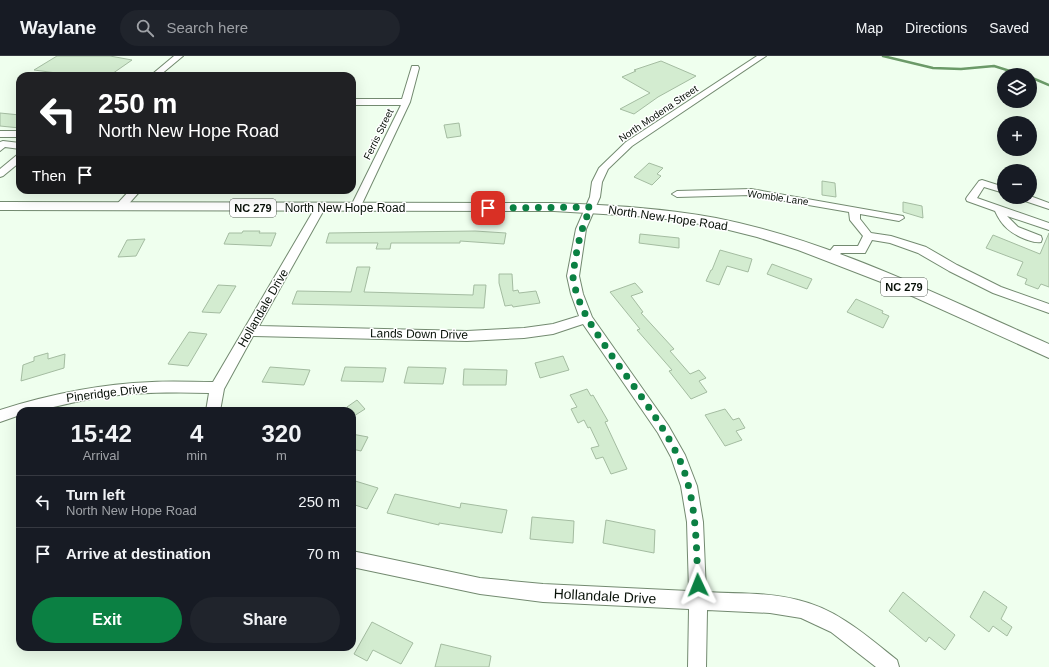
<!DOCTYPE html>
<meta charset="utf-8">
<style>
body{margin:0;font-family:Helvetica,sans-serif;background:#20242c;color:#f1f3f6;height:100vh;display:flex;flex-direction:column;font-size:15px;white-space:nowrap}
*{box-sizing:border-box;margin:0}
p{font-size:13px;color:#9ea1a6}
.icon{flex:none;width:22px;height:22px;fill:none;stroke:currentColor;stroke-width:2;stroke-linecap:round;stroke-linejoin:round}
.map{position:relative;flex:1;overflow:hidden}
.panel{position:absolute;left:16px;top:351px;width:340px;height:244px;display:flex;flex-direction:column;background:#171b24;border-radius:12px;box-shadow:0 4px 16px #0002}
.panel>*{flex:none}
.guide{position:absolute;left:16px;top:16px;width:340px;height:122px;border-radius:12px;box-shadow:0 4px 16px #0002;background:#202124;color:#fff;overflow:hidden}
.buttons{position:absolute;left:997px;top:12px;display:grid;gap:8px}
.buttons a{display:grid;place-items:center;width:40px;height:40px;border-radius:50%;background:#171b24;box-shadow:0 4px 16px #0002;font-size:20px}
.pin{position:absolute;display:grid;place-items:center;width:34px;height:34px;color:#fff;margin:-17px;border-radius:8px;box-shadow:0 2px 6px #0006}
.me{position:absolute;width:44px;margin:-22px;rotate:358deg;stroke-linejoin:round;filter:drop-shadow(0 0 3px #0008)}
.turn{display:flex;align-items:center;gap:14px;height:84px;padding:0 16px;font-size:18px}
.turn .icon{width:52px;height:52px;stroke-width:2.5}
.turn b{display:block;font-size:28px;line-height:34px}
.then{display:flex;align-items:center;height:38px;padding:0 16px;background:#0003;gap:8px;font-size:15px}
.eta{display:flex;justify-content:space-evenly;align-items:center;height:68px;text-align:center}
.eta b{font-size:24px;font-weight:600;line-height:28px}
.action{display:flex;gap:8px;margin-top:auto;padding:8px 16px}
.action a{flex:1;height:46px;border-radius:24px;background:#0b8043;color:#fff;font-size:16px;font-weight:600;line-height:46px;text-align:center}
.action a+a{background:#20242c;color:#f1f3f6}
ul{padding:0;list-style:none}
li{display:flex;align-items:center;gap:12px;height:52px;padding:0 16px;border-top:1px solid #363941}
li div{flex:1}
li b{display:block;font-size:15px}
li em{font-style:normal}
header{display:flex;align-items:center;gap:24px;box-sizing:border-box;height:56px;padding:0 20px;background:#171b24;border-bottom:1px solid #363941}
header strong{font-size:19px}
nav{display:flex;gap:22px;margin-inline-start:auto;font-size:14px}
.search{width:280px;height:36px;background:#20242c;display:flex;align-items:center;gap:10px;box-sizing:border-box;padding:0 14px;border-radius:22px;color:#9ea1a6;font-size:15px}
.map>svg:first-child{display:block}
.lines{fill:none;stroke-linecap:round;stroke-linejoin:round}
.stream{stroke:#6b9a68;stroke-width:2.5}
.building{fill:#d3ecd0;stroke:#a4bca1}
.minor-casing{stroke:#738a70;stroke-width:2}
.major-casing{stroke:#738a70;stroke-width:2}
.minor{fill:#fff;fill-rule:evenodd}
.major{fill:#fff;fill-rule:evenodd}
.route{stroke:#0b8043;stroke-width:7;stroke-dasharray:0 12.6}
.labels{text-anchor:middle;stroke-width:3;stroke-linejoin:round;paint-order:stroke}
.far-street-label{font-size:10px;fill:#081108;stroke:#fff}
.shield{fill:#fff;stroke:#525852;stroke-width:1}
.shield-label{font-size:11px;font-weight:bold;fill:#081108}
.street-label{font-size:12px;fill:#081108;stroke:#fff}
.near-street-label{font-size:14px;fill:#081108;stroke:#fff}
</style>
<header>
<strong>Waylane</strong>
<div class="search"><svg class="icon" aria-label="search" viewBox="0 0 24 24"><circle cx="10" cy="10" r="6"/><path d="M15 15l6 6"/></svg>Search here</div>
<nav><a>Map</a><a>Directions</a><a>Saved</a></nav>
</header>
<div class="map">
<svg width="1049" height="611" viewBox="0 0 1049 611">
<rect width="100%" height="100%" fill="#efffee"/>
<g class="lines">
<path class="stream" d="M883,0L933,12L961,13L994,10L1023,19
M1030,21L1049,29"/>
</g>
<path class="building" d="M57,0H110L132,4L109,20H79L34,14Z
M661,5L696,20L658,41L634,58L620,53L650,37L622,21L636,15L634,14Z
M0,57L20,59V72L0,70Z
M459,67L461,80L447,82L444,69Z
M649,107L663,112L657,118L661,120L652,129L634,121Z
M822,125L835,127L836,141L822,139Z
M903,146L922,150L923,162L903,156Z
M243,175H260L259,177H276L271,190L224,188L229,177H242Z
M475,175L506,177L504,188L460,185V187H391L390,193H376L378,187H326L329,177Z
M1049,177V231L1041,228L1038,233L1025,228L1027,223L1017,219L1023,206L986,192L993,179L1040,198Z
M640,178L679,182V192L639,187Z
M145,183L136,200L118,201L127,184Z
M720,194L752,203L748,216L727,210L719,229L706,225L711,214H712Z
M772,208L812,223L807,233L767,218Z
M357,211H370L364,236L473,239L474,229H486L484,252L292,248L297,235L351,236Z
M499,218H512L513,235L518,234L519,237L536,235L540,247L513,251L512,249L505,250L499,227Z
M635,227L643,236L631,240L643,256L641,257L674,293L670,295L690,318L699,314L706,322L699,325L707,336L691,343L669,315L672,314L637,274L640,273L610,236Z
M218,229L236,230L220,257L202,256Z
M856,243L883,255L882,257L889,260L883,272L847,256Z
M189,276L207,278L188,310L168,308Z
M48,297V303L65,298L64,312L21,325L23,309L34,305V301Z
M563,300L569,314L540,322L535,307Z
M270,311L310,314L304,329L262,326Z
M345,311L386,312L383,326L341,325Z
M408,311L446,312L443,328L404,327Z
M464,313L507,314L506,329H463Z
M587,333L591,340L593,339L608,365L605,366L627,413L611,418L603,401L596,403L591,392L599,390L590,371L588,372L584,364L578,367L571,353L577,351L570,339Z
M357,344L365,353L354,360L347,351Z
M725,353L733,364L739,362L745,372L736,375L742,384L725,390L705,359Z
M352,378L368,381L361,395L352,393Z
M352,424L378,432L367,453L352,448Z
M395,438L460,452L461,447L507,454L502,477L439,467V469L387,457Z
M532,461L574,465L573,487L530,483Z
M606,464L655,474L654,497L603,487Z
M984,535L1007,551L1001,563L1012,571L1007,580L993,570L989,576L970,561Z
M903,536L955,579L945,594L929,581L926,586L889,555Z
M372,566L413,587L401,608L373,594L367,605L354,598Z
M441,588L491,600L489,611H435Z"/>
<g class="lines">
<defs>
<path id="minor" d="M174,0H183L159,20H150Z
M757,0H766L632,90L608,113L602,126L600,141L586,173L579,220L583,238L592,261L668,369L685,399L697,430L703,466L706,536C736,538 769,536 798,544C837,553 867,580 897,604L899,611H876L831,576L801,562L770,557L707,554L706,611H688L689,553L543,546L480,538L352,511V495L480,522L543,528L689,535L687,466L681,430L671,401L658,377L583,268L553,278L524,282L467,285L253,280L224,333L220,355H206L209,337C171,336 134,336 96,342C70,346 46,355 20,355V359L0,366V354C50,338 100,328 152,326C173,325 193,326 213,326L315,152L320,149L325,152L259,270L467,275L524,272L553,268L579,260L571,238L567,220L576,173L590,141L592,126L599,112L626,86Z
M412,10H418L419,12L410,46L360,152L359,154H351L350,152L401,49H352V43H402Z
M0,75H20V81H0Z
M3,85L20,87V93L5,91L0,95V86Z
M20,98V106L3,120L0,121V113L17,99Z
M982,124L1004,131V137L984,131L977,142L1049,167V174L1007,160L1018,171L1041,180L1042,183L1041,186C1035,187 1031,185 1025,183C1010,177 1002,170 995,155L967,145L966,143L967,141L979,125Z
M751,133L903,160L904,162L899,165L860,158V163L871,177L891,180L926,191L957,209L1001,231L1049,248V257L993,237L949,215L918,197L890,187L872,184L865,197H841L835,204H827L825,201L834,190H858L863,180L850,164L849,156L751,139L677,141L672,138L677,135Z
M130,134H141L125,152H117L116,150L117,148Z
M1030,140L1049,147V153L1019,143L1018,141Z"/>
<path id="major" d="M0,146L554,147C608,149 662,152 716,162C833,185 941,241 1049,288V302L881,226L798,194L757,181L717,171L676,164L636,160L554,155L0,154Z"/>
</defs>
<use href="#minor" class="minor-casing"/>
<use href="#major" class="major-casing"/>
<use href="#minor" class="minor"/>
<use href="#major" class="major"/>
</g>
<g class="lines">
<path class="route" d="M488,152L591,151C582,170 578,186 575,206C574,211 573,217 573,221C577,251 594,273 610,297C633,330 659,362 677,398C697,439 696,485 698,529"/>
</g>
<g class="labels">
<g class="far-street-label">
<text transform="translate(658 57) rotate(-34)" y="4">North Modena Street</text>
<text transform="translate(378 78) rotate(-64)" y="4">Ferris Street</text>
<text transform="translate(778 141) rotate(8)" y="4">Womble Lane</text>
</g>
<g class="shield">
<rect x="230" y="143" width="46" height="18" rx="3"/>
<rect x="881" y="222" width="46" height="18" rx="3"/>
</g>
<g class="shield-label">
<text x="253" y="156">NC 279</text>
<text x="904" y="235">NC 279</text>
</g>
<g class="street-label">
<text x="345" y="156">North New Hope Road</text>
<text transform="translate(668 162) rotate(8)" y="4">North New Hope Road</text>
<text transform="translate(263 252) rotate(-60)" y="4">Hollandale Drive</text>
<text transform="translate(419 278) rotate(1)" y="4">Lands Down Drive</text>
<text transform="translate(107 337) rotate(-7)" y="4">Pineridge Drive</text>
</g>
<g class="near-street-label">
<text transform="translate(605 540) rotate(3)" y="5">Hollandale Drive</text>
</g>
</g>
</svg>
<div class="buttons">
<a><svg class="icon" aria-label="layers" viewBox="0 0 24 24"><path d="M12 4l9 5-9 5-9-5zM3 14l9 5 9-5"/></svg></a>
<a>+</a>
<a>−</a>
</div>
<div class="pin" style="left:488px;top:152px;background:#d93025"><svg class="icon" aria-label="arrive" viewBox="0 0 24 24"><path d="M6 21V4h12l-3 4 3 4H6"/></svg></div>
<svg class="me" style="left:698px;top:529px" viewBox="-20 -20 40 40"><path d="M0-17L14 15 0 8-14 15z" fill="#0b8043" stroke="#fff" stroke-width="4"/></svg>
<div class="guide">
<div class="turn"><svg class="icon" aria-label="left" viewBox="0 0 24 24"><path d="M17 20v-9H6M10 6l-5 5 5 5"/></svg><div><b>250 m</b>North New Hope Road</div></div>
<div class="then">Then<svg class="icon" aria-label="arrive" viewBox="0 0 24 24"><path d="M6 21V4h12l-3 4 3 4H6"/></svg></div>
</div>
<section class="panel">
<div class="eta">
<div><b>15:42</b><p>Arrival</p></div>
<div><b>4</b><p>min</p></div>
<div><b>320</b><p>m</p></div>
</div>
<ul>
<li><svg class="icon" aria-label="left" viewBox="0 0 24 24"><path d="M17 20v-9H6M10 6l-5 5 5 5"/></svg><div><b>Turn left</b><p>North New Hope Road</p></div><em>250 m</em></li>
<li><svg class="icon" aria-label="arrive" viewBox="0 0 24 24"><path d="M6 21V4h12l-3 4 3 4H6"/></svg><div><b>Arrive at destination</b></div><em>70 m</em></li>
</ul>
<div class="action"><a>Exit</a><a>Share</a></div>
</section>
</div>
